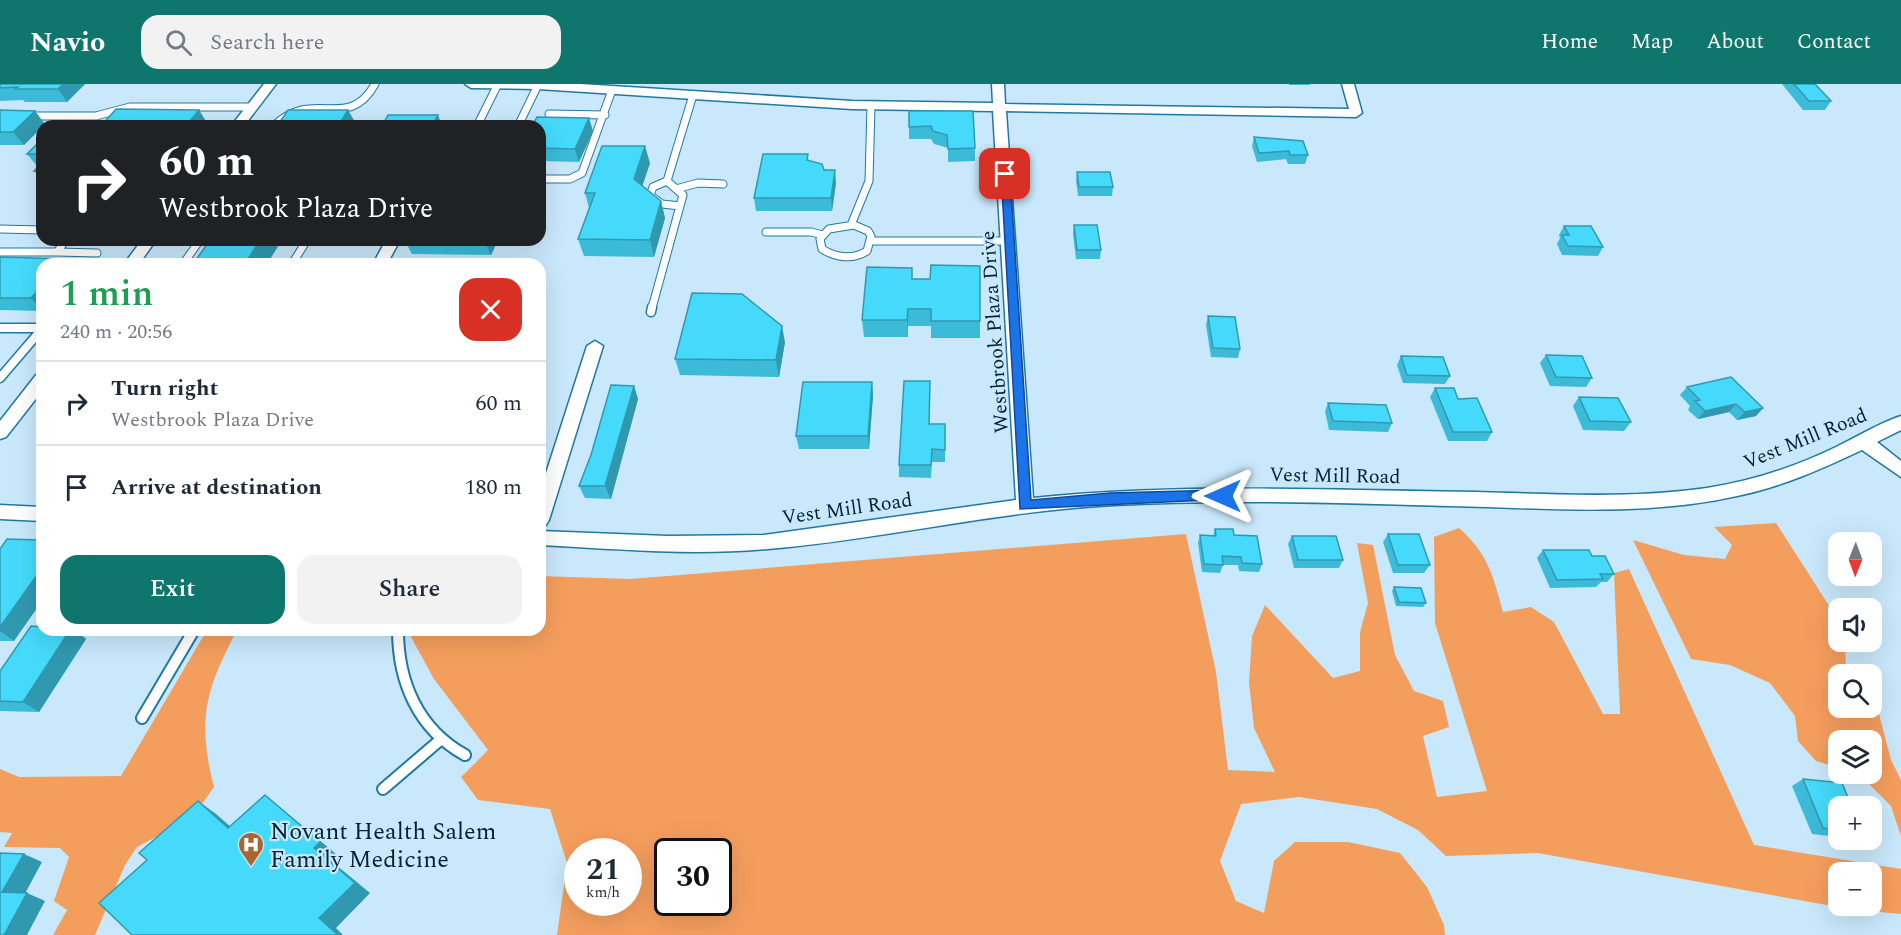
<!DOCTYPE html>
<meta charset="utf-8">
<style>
body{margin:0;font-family:Spectral,serif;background:#f2f2f3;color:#1f2937;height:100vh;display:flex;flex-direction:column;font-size:22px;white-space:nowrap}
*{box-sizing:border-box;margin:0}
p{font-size:20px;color:#747a83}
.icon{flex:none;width:33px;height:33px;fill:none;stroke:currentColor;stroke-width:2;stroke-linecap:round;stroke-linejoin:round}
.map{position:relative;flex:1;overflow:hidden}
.sheet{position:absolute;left:36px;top:174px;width:510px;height:378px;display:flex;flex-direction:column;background:#fff;border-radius:18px;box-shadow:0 6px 24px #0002}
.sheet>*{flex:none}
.banner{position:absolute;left:36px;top:36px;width:510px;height:126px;border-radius:18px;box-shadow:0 6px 24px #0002;background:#202124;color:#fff;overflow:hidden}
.needle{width:39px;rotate:181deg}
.tools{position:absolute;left:1828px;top:448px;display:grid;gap:12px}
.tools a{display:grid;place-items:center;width:54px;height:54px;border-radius:12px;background:#fff;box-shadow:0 6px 24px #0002;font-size:30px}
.speed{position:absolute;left:564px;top:754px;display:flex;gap:12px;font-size:30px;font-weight:700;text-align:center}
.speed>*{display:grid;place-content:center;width:78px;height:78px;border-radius:50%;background:#fff;box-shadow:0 6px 24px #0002;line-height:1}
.speed small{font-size:15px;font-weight:400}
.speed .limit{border:3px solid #111;border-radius:9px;background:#fff;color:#111}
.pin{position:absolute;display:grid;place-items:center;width:51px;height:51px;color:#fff;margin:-26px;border-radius:12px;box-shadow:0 3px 9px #0006}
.me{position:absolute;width:66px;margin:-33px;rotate:270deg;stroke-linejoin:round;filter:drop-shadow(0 0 4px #0008)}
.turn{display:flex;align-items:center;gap:21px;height:126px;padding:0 24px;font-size:27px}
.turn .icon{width:78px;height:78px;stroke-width:2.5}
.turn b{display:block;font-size:42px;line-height:51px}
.round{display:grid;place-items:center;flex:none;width:63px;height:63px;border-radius:18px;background:#f2f2f3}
.head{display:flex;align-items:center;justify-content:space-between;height:102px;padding:0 24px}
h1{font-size:36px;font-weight:600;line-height:45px;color:#1e9e55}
.primary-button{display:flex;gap:12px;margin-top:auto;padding:12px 24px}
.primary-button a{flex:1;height:69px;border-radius:18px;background:#0f766e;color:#fff;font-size:24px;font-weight:600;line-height:69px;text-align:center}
.primary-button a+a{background:#f2f2f3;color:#1f2937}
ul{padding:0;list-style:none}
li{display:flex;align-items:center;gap:18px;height:84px;padding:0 24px;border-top:2px solid #e0e1e3}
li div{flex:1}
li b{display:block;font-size:22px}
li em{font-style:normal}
header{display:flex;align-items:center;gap:36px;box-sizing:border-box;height:84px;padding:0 30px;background:#0f766e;color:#fff}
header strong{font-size:28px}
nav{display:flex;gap:33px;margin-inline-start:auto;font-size:21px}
.search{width:420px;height:54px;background:#f2f2f3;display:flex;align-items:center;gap:15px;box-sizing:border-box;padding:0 21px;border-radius:18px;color:#747a83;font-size:22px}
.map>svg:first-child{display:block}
.green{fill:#f49e5d;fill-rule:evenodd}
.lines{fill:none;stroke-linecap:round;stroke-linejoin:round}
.lane-far2-casing{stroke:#2178a3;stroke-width:9}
.lane-far1-casing{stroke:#2178a3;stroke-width:11}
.lane-casing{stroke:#2178a3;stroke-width:14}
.street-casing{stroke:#2178a3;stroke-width:3}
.lane-far2{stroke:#fff;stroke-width:7}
.lane-far1{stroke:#fff;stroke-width:8}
.lane{stroke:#fff;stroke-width:10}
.street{fill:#fff;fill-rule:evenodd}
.wall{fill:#3bbbd8}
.shaded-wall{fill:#3099b0}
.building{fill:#45dafb;stroke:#3099b0;stroke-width:1.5}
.route{fill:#1a73e8;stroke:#114b97;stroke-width:1.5}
.labels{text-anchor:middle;stroke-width:4.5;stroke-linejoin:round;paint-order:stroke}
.street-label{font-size:20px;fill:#002234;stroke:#c9e8fb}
.near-poi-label{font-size:24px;fill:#002234;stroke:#c9e8fb;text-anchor:start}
</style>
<header>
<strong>Navio</strong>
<div class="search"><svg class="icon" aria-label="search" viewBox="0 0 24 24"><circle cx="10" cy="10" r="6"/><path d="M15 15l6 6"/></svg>Search here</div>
<nav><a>Home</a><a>Map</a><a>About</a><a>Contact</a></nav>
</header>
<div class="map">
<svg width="1901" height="851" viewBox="0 0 1901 851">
<rect width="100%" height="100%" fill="#c9e8fb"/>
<path class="green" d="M1776,439L1835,531L1839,541V558H1845L1846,585L1850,591H1839V624H1872V621L1879,630L1891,676L1901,696V752L1891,722L1859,690H1872V657H1839V684L1816,677L1798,657L1795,632L1770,599L1730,581L1691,575L1633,456L1684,471L1725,475L1732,461L1714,443Z
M1459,444C1488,470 1493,491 1503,528L1531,523L1554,538L1603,630H1620L1614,489L1629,485L1754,761L1901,785V830L1849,825L1538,769L1446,772L1418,746L1377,725L1299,713L1241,720L1220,777L1236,817L1264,829L1274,777L1295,758H1348L1400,769L1427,803L1444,841L1445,851H557L567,779L550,725L478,716L461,693L488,666L434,595L410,551L421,546H540V492L630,495L1186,450L1216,588L1228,686L1275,688L1254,644L1249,598L1252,552L1265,521L1333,594L1360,587V548L1368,519L1357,459L1373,461L1395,571L1414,607L1443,617L1449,643L1423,652L1437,713L1487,707L1435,539L1434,453ZM578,768H628V819H578ZM668,768H718V819H668ZM1839,789H1872V822H1839Z
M207,546H237C205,607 197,636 214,703L192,734L137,763L125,781L95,851H53L67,826L54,817L69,773L60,764L4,763L12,749L0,748V685L19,693L121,692Z"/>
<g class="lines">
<defs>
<path id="lane-far2" d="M549,30L605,31
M27,32H96L130,23H252
M274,42C313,3 348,49 375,0
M477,42L498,0
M518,42L538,1
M540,95H570L582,89L612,6
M667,97L693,11
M667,97L653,103L650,111L662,120L680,122
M676,105L698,99L723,100
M851,141L869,97L871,22
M854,141L868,147L871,152L867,167C853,176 836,174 822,165L820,155L829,145Z
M0,145L42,146
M766,148H811L823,151
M872,157H1010
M0,168H57L66,156
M57,168L97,169
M183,180L200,156
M292,180L307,156
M652,224L683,111L667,97"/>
<path id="lane-far1" d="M651,228L652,223
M0,244H41
M0,294L42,245"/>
<path id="lane" d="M398,546C398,598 418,645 465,671
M142,634L194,546
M383,705L439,657"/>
<path id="street" d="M264,0H276L244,42H231Z
M465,0H580L852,17L993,19L992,0H1004L1005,20L1349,25L1342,0H1354L1362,29L1356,33L1006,27L1033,414C1181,399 1329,406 1476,408C1553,410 1631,415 1707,404C1752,397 1795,383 1836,363C1857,353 1879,339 1901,332V346L1877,358L1901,377V393L1862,366C1822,385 1781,403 1737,412C1644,433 1544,424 1449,422C1337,419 1225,415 1114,421C997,427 884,455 768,465C692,472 616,465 540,461V447L668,452L764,451L1016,416L993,27L852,25L538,5L471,4Z
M142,156H156L139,180H124Z
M386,156H400L387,180H373Z
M595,257L603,262L549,436L546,441L540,443V408L587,262Z
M42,289V307L6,353L0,355V337L36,291Z
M0,421L42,423V437L0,435Z"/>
</defs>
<use href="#lane-far2" class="lane-far2-casing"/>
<use href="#lane-far1" class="lane-far1-casing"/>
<use href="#lane" class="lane-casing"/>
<use href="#street" class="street-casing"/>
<use href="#lane-far2" class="lane-far2"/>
<use href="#lane-far1" class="lane-far1"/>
<use href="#lane" class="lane"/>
<use href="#street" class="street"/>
</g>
<path class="wall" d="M0,0H85L67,18H25L23,16L0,17Z
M1289,0H1310V1H1289Z
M1782,0H1815L1831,17L1825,26H1803Z
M0,26L45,40L24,61H0Z
M909,27L975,64V77L948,78V64L934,60L931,55H909Z
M540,42L593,47L579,78L540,77Z
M1254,53L1308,71L1305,80H1288L1286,75L1257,78L1252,62Z
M42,57V97L34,87L38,83L27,70Z
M809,76L824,86L836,99L832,127H756L754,114Z
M650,79L642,102L661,117L665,134L654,173L584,172L578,155L589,124L585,109Z
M1077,88L1113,103L1112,112H1078L1076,97Z
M1074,141L1101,166L1100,175H1076L1073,150Z
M1564,142L1603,163L1598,172L1562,171L1557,160L1560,154L1559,151Z
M406,156H498L491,171L412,170L405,157Z
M0,173L66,175L70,180H42V227L0,226Z
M913,195L980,237V254H931V242H908V253H864L862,236Z
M1208,232L1240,265L1238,274L1211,273L1206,241Z
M785,258L779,293L680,291L675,275Z
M1546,271L1592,294L1586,303L1550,302L1540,279Z
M1401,272L1450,292L1445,300L1403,299L1397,281Z
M872,298L873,311L869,365H799L796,352Z
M634,302L638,315L611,415L585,414L579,402Z
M1687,303L1763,324L1756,332L1737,336L1729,328L1698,335L1688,326L1690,322L1680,311Z
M1435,304L1458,315L1492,348L1487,357H1448L1430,313Z
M930,310L929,340H945V378H932L931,394L899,393V381Z
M1579,313L1631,338L1624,347L1583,346L1573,322Z
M1328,319L1392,339L1388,348L1329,346L1325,327Z
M1215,445L1234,451L1262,480L1259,488L1239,487L1238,481H1223L1220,489L1202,488L1198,459L1200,451L1213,452Z
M1388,450L1430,481L1424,489H1393L1383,458Z
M1292,452L1343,476L1339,484H1294L1288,460Z
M0,465L14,557H0Z
M1543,466L1592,472L1614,490L1607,498H1601L1596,503L1550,504L1537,474Z
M1394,503L1426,519L1423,523L1396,522L1392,507Z
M42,546H75L86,555L39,628L0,627V587Z
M1803,695L1839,723V753L1812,750L1792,702Z"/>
<path class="shaded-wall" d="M63,0H85L67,18L58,5Z
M199,26L207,39L205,42H186Z
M348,26L355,38L352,42H338Z
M35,27L45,40L24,61L13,48Z
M438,31L441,39L440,42H432Z
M589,34L593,47L579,78L575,65Z
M645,62L650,79L639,112L634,95Z
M835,86L836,99L832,127L831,114Z
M661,117L665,134L654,173L650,156Z
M260,156H282L267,180H245Z
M486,156H498L491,171L485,158Z
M66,175L70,180H61Z
M42,202V227L31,214Z
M908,225V253L907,236Z
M782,242L785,258L779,293L776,276Z
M541,298L546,310L540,328V299Z
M872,298L873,311L869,365L868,352Z
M634,302L638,315L611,415L605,402Z
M1736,320L1729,328L1698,335L1705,327Z
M1763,324L1756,332L1737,336L1745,328Z
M42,484V517L14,557L0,547V543Z
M70,546H75L86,555L39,628L23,618Z
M265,711L281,724L336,770L330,776L370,809L336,844L343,851H338L319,834L314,764Z
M198,717L216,730L246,756L228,744Z
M24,770L42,778L21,817L2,808Z
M27,809L45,817L27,851H4Z"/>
<path class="building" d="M0,0H63L58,5H15L18,3L0,4Z
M1794,0H1815L1831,17H1809Z
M116,25L199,26L186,42H101Z
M0,26L35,27L13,48H0Z
M288,26H348L338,42H277Z
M909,27H973L975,64L948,65L947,51L933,47L931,42L909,43Z
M388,31H438L432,42H382Z
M537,33L589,34L575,65L540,64V42H532Z
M1254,53L1303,57L1308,71H1290L1289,67L1259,69Z
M40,57H42V70H27Z
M602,62H645L634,95L661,117L650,156L578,155L595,109H585Z
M763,70H808L807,76L822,80L824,86H835L831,114H754Z
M42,79V87H34Z
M1077,88H1110L1113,103H1079Z
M1074,141H1097L1101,166H1077Z
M1564,142H1591L1603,163L1568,162L1562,151H1569Z
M210,156H260L245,180H193Z
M406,156H486L485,158L405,157Z
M0,173L66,175L61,180H42V202L31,214H0Z
M931,181L980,182V237H931V225H908L907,236H862L867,183L912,184V195H930Z
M692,209L742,210L782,242L776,276L675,275Z
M1208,232L1235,233L1240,265L1213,264Z
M1546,271L1582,272L1592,294L1556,293Z
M1401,272L1443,273L1450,292L1407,291Z
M1731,293L1763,324L1745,328L1736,320L1705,327L1695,317L1700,316L1687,303Z
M904,297H930L929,340H945V366L932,365L931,381H899Z
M803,298H872L868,352H796Z
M611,301L634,302L605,402H579L591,371Z
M1435,304H1454L1458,315L1477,314L1492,348H1453Z
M1579,313L1618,314L1631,338L1590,337Z
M1328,319L1386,321L1392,339L1333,337Z
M1215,445H1233L1234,451L1257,452L1262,480L1242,479L1241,473L1222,472L1223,481L1204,480L1200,451L1216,452Z
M1388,450H1419L1430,481H1398Z
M1292,452H1336L1343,476H1298Z
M7,455L42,456V484L0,543V465Z
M1543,466H1589L1592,472H1605L1614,490H1600L1603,495L1557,496Z
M1394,503L1421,504L1426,519L1399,518Z
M31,542L42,543V546H70L23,618L0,617V587Z
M1803,695L1842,699L1852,723H1839V746L1823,744Z
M265,711L320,758L314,764L355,799L319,834L338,851H132L99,819L147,776L139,769L198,717L228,744Z
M0,769L24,770L2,808L27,809L4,851H0Z"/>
<path class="route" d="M1001,88L1010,90L1031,416L1110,409L1223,406L1228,408V415L1020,425Z"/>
<defs>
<symbol id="hospital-pin" viewBox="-11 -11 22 30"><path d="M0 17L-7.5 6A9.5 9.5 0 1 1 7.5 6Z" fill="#a86632" stroke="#c9e8fb"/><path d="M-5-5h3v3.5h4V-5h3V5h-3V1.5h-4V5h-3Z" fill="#fff"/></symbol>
</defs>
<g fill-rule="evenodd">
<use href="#hospital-pin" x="236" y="746" width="30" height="40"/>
</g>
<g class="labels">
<g class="street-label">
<text transform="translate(994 248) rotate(-94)" y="7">Westbrook Plaza Drive</text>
<text transform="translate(1805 354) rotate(-22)" y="7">Vest Mill Road</text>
<text transform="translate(1335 391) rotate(1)" y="7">Vest Mill Road</text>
<text transform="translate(847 424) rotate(-8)" y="7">Vest Mill Road</text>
</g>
<g class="near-poi-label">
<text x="270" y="755">Novant Health Salem<tspan x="270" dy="28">Family Medicine</tspan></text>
</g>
</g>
</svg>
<div class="tools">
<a><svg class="needle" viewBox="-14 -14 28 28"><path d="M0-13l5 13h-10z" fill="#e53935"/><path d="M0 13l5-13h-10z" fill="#747a83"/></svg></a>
<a><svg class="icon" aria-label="sound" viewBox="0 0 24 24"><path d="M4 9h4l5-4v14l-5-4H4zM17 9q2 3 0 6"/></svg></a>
<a><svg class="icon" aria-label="search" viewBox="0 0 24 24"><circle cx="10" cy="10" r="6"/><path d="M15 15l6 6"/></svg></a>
<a><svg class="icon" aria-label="layers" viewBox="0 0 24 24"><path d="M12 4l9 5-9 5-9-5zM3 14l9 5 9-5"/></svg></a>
<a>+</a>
<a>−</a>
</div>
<div class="speed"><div>21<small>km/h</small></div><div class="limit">30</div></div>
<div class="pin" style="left:1005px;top:90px;background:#d93025"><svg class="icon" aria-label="arrive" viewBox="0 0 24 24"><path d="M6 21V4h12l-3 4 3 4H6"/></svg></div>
<svg class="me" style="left:1223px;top:412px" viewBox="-20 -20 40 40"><path d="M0-17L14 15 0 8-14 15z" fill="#1a73e8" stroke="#fff" stroke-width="4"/></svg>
<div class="banner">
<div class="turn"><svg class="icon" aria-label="right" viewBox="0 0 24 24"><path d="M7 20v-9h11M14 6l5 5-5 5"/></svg><div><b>60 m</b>Westbrook Plaza Drive</div></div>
</div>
<section class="sheet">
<div class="head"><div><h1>1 min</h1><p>240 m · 20:56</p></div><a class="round" style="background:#d93025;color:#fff"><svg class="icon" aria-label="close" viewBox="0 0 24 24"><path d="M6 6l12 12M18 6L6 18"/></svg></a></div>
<ul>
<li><svg class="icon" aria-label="right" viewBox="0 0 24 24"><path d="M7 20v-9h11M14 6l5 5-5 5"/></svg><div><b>Turn right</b><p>Westbrook Plaza Drive</p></div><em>60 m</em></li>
<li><svg class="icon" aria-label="arrive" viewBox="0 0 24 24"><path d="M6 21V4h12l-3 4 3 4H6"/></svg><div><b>Arrive at destination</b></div><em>180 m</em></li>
</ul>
<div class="primary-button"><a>Exit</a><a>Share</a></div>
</section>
</div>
